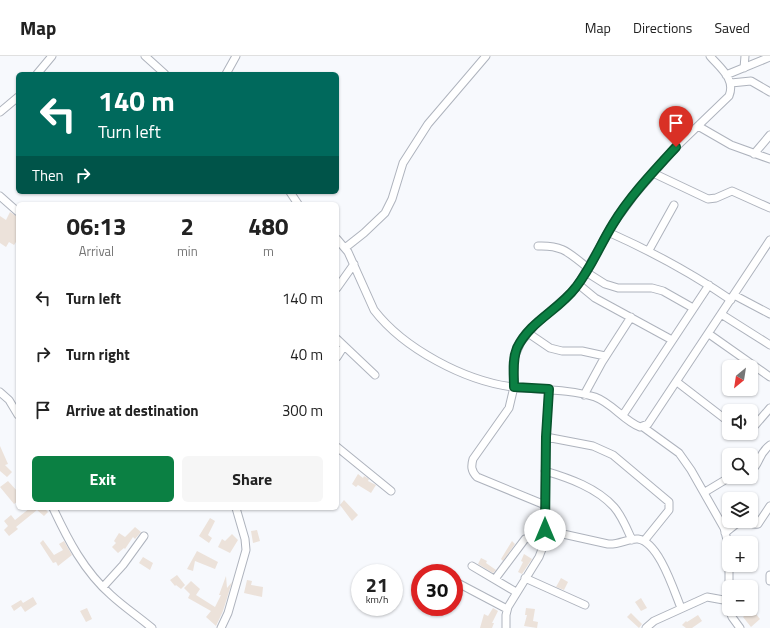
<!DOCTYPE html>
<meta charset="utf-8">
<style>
body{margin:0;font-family:"Titillium Web",sans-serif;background:#f6f6f6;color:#222;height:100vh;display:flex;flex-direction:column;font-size:15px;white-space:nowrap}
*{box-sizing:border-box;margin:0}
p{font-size:13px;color:#767676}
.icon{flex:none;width:22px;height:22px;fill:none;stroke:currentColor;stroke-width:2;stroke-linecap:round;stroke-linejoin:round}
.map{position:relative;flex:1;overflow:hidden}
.panel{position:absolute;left:16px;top:146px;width:323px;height:308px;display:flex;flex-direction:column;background:#fff;border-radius:6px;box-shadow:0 1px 3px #0004}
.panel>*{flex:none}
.top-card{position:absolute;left:16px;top:16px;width:323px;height:122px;border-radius:6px;box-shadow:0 1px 3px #0004;background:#00695c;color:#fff;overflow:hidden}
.needle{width:26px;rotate:210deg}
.tools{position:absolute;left:722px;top:304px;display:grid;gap:8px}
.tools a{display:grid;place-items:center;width:36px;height:36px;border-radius:6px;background:#fff;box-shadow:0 1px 3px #0004;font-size:20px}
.speed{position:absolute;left:351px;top:508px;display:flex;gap:8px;font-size:20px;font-weight:700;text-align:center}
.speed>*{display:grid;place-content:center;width:52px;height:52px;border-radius:50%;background:#fff;box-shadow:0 1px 3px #0004;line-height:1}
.speed small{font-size:10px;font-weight:400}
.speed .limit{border:6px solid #d22;background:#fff;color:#111}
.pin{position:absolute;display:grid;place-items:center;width:34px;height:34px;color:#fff;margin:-41px -17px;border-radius:50% 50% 50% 0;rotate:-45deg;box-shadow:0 0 4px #0007}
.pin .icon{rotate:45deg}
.me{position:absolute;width:44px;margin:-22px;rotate:0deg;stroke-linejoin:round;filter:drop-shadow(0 0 3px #0008)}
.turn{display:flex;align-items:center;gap:14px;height:84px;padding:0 16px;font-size:18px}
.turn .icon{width:52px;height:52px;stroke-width:2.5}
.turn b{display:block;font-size:28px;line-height:34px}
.then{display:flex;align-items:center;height:38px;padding:0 16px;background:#0003;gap:8px;font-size:15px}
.eta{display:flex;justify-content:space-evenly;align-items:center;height:68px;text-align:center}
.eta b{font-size:24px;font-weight:700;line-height:28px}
.cta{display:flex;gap:8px;margin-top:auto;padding:8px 16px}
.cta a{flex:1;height:46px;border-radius:6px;background:#0b8043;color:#fff;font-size:16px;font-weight:700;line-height:46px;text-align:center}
.cta a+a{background:#f6f6f6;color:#222}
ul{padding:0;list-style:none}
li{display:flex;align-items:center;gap:12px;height:56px;padding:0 16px}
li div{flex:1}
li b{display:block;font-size:15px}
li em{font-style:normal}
header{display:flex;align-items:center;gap:24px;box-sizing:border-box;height:56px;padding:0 20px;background:#fff;border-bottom:1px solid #e0e0e0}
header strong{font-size:19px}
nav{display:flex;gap:22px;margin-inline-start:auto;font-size:14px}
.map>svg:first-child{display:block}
.building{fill:#ece2da}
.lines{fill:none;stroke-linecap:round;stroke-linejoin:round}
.minor-casing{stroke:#aeb3bd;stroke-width:9}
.minor{stroke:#fff;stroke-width:7}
.route-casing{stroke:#07532c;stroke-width:10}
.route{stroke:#0b8043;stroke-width:7}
</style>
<header>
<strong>Map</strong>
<nav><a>Map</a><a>Directions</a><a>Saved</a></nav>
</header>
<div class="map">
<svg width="770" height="572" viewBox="0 0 770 572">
<rect width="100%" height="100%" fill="#f7f9fd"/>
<path class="building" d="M10,156L18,161V188L16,186L14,189L9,186L6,191L0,187V160L6,164Z
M0,390L8,408L5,409L12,416L7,421L0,415Z
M358,418L363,422L364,420L369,423L368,425L376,429L371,437L358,429L356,431L352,428Z
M8,425L18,436V445L14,448L0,431Z
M344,444L358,459L352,465L340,449Z
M30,452H44L48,456L44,460L37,454L16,471L18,473L9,480L4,474L8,470L4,465L11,459L15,464Z
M210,462L215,465L208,479L212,482L209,487L199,480Z
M135,471L141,476L135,483L133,481L125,493L124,492L118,497L112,491L116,487L114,485L119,477L125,481Z
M257,474L260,485L253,487L251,475Z
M232,478L238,484L230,497L218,491L222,483L225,485Z
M43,484L54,499L63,494L59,488L64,485L72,499L58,510L56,506L53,507L40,487Z
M512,485L515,488L503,505L501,503Z
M197,495L218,506L215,513L195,505L193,515L187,513Z
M524,498L532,503L522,518L518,516L523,506L521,505Z
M143,501L153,507L150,514L139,507Z
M481,502L487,505L486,507L496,514L493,517L478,508Z
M177,519L185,529L181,533L176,529L175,530L170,524Z
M226,520L227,532L232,526L223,555L216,570L206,561L211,555L188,542L190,538L184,532L191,525L200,533L196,539L215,551L221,539H219Z
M561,522L568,526L564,534L556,531Z
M247,524L252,525L251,529L263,531L262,541L244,537Z
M33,541L37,548L25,556L21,550L14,555L11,550L21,544L23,547Z
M641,542L647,552L641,555L635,546Z
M87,552L92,563L86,566L80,555Z
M493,552L498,555L492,567H494L492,572H480L484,558L488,560Z
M526,552L535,553L533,565L538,566L537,572L524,570L527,559H525Z
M752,553L760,563L751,571L743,561Z
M631,557L642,568L639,572L627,561Z
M698,559L702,565L692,572H686L682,569L686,565L687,566Z"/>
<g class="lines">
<defs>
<path id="minor" d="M145,0L165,18
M744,12L745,0
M37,18L52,0
M226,18L236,0
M726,19L770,1
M731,27L751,25L770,36
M0,56L18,41
M698,70L731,89L770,103
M754,98L770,79
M653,117L708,143L716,142L732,135L770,152
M290,136L298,148
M0,140L18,156
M608,176C653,196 690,216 731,244
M337,183L348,196L374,254C404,293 465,325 513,331C540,334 568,333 595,341C612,347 624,365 640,371L648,368L770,184
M538,190C563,189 569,197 588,212
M345,192L364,177L385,157L392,143L403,107L428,68L486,0
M649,194L674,149
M586,216L605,228L618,232H652L663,235L693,252
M578,228L595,242L672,284
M337,232L354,208
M734,239L770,258
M721,258L770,289
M528,277L550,292L562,295H582L605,300
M709,278L770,321
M337,283L375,319
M337,301L344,290
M677,326L729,366
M0,336L9,344L18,359
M584,339L602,306L631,261
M623,359L709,229
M643,371L679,397L691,414L724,472L727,484L729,509
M751,374L770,352
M546,381L593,390L613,399L669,446V454L644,485
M337,391L391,435
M545,415C569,422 597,432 614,451C622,460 627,473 632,484
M751,415C760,408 758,398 770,389
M705,436L730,421
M545,449L477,421C471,415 471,410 473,403L509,352L514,331V302L521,286L535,269L576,232L613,168L635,138L676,91L729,40C736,23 720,12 710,0
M53,452C68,484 84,515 111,539C124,551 139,561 152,572
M545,474L608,488C619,489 629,482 638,483C659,486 674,535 681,552
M725,477C732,472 739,463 748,466C753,468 753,469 758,468L770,450
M472,510L516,536
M770,519V525
M525,522L585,549
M495,523L525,483L530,482L544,488
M454,525L507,553
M103,531L123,509L144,480
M729,549V509
M729,553L732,561L740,572
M221,572L228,557L246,494L245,483L236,452
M506,572V559L508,551L539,501L544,488L546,381L549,333
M646,572L654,565L707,541L729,545"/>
</defs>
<use href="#minor" class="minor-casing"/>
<use href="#minor" class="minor"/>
</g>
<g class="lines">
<defs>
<path id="route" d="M545,474L546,381L549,333L514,331C514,318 512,304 517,292C530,265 559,254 576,231C591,212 600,189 613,168C630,140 654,115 676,91"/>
</defs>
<use href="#route" class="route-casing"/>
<use href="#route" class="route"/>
</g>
</svg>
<div class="tools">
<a><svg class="needle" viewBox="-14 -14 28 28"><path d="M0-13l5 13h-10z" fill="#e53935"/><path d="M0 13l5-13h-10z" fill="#767676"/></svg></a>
<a><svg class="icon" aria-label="sound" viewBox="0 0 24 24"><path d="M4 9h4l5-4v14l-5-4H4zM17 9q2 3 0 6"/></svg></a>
<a><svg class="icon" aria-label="search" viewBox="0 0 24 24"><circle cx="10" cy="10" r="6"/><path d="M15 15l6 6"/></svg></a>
<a><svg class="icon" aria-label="layers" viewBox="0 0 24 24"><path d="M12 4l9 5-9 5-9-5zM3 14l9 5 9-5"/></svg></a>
<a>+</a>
<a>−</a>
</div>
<div class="speed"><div>21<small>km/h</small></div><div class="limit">30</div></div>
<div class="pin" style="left:676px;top:91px;background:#d93025"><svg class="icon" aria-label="arrive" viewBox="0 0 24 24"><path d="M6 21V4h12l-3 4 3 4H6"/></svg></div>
<svg class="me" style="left:545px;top:474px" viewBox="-20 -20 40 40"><circle r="19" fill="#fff"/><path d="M0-13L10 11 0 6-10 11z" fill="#0b8043"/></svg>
<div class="top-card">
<div class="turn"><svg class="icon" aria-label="left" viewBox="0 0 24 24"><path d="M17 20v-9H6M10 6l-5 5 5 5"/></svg><div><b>140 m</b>Turn left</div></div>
<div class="then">Then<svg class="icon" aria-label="right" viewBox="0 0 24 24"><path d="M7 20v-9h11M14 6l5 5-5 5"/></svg></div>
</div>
<section class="panel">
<div class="eta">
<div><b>06:13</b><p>Arrival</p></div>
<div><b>2</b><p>min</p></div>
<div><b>480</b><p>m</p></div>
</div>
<ul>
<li><svg class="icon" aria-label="left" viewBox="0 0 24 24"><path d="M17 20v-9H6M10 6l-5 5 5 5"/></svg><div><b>Turn left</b></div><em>140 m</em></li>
<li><svg class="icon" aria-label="right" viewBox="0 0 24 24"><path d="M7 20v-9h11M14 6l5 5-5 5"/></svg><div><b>Turn right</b></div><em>40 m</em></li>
<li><svg class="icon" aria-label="arrive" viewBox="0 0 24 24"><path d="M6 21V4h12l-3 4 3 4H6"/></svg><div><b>Arrive at destination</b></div><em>300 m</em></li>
</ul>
<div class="cta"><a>Exit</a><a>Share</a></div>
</section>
</div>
